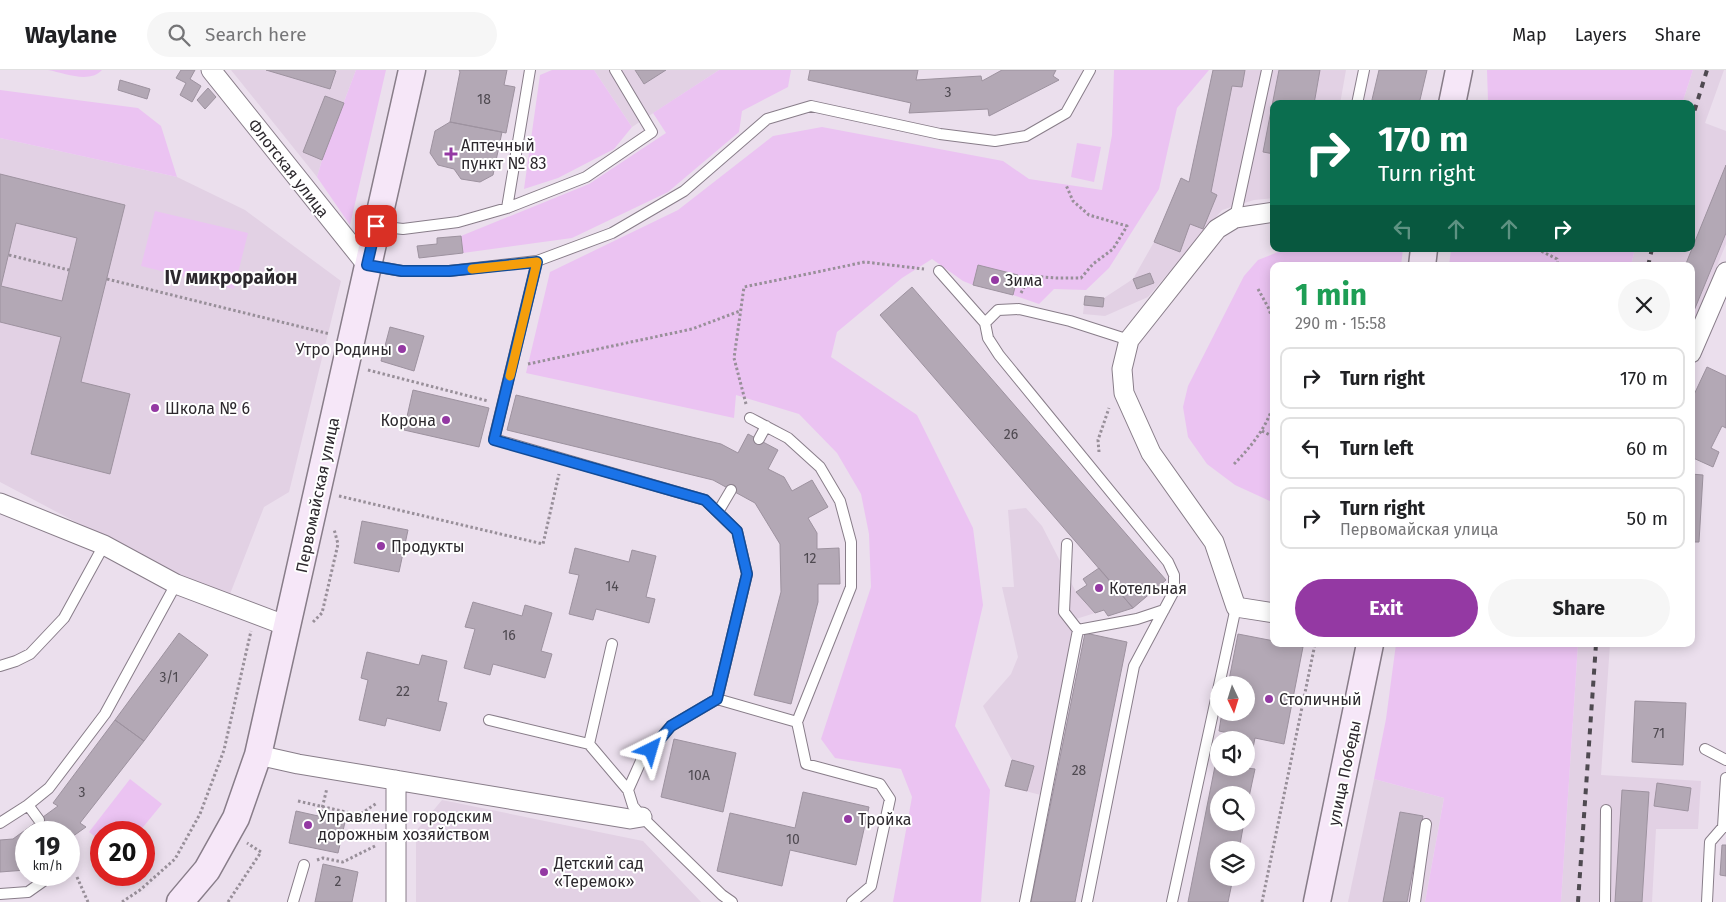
<!DOCTYPE html>
<meta charset="utf-8">
<style>
body{margin:0;font-family:"Fira Sans",sans-serif;background:#f6f6f6;color:#202124;height:100vh;display:flex;flex-direction:column;font-size:19px;white-space:nowrap}
*{box-sizing:border-box;margin:0}
p{font-size:16px;color:#757577}
.icon{flex:none;width:28px;height:28px;fill:none;stroke:currentColor;stroke-width:2;stroke-linecap:round;stroke-linejoin:round}
.map{position:relative;flex:1;overflow:hidden}
.details{position:absolute;left:1270px;top:192px;width:425px;height:385px;display:flex;flex-direction:column;background:#fff;border-radius:10px;box-shadow:0 2px 12px #0003}
.details>*{flex:none}
.banner{position:absolute;left:1270px;top:30px;width:425px;height:152px;border-radius:10px;box-shadow:0 2px 12px #0003;background:#0b6e4f;color:#fff;overflow:hidden}
.needle{width:32px;rotate:176deg}
.tools{position:absolute;left:1210px;top:606px;display:grid;gap:10px}
.tools a{display:grid;place-items:center;width:45px;height:45px;border-radius:50%;background:#fff;box-shadow:0 2px 12px #0003;font-size:25px}
.speed{position:absolute;left:15px;top:751px;display:flex;gap:10px;font-size:25px;font-weight:700;text-align:center}
.speed>*{display:grid;place-content:center;width:65px;height:65px;border-radius:50%;background:#fff;box-shadow:0 2px 12px #0003;line-height:1}
.speed small{font-size:12px;font-weight:400}
.speed .limit{border:8px solid #d22;background:#fff;color:#111}
.pin{position:absolute;display:grid;place-items:center;width:42px;height:42px;color:#fff;margin:-21px;border-radius:10px;box-shadow:0 2px 8px #0006}
.me{position:absolute;width:55px;margin:-28px;rotate:40deg;stroke-linejoin:round;filter:drop-shadow(0 0 4px #0008)}
.turn{display:flex;align-items:center;gap:18px;height:105px;padding:0 25px;font-size:22px}
.turn .icon{width:65px;height:65px;stroke-width:2.5}
.turn b{display:block;font-size:35px;line-height:42px}
.lanes{display:flex;align-items:center;height:48px;padding:0 25px;background:#0003;justify-content:center;gap:25px;direction:ltr}
.lanes .off{opacity:.35}
.round{display:grid;place-items:center;flex:none;width:52px;height:52px;border-radius:26px;background:#f6f6f6}
.headline{display:flex;align-items:center;justify-content:space-between;height:85px;padding:0 25px}
h1{font-size:30px;font-weight:700;line-height:38px;color:#1e9e55}
.action{display:flex;gap:10px;margin-top:auto;padding:10px 25px}
.action a{flex:1;height:58px;border-radius:30px;background:#9439a3;color:#fff;font-size:20px;font-weight:700;line-height:58px;text-align:center}
.action a+a{background:#f6f6f6;color:#202124}
ul{padding:0;list-style:none}
li{display:flex;align-items:center;gap:15px;height:62px;margin:0 10px 8px;padding:0 15px;border:2px solid #e0e0e0;border-radius:10px}
li div{flex:1}
li b{display:block;font-size:19px}
li em{font-style:normal}
header{display:flex;align-items:center;gap:30px;box-sizing:border-box;height:70px;padding:0 25px;background:#fff;border-bottom:1px solid #e0e0e0}
header strong{font-size:24px}
nav{display:flex;gap:28px;margin-inline-start:auto;font-size:18px}
.search{width:350px;height:45px;background:#f6f6f6;display:flex;align-items:center;gap:12px;box-sizing:border-box;padding:0 18px;border-radius:28px;color:#757577;font-size:19px}
.map>svg:first-child{display:block}
.built{fill:#e2d1e4}
.green{fill:#ebc3f2}
.building{fill:#b3a8b5;stroke:#9d929f;fill-rule:evenodd}
.lines{fill:none;stroke-linecap:round;stroke-linejoin:round}
.lane-casing{stroke:#887d89;stroke-width:12}
.street-casing{stroke:#887d89;stroke-width:21}
.secondary-casing{stroke:#887d89;stroke-width:29}
.path{stroke:#988f99;stroke-width:3;stroke-dasharray:2.5 2.5;stroke-linecap:butt}
.lane{stroke:#fff;stroke-width:10}
.street{stroke:#fff;stroke-width:19}
.secondary{stroke:#f6e7f8;stroke-width:26}
.rail{stroke:#4f4a51;stroke-width:4;stroke-dasharray:6 6;stroke-linecap:butt}
.route-casing{stroke:#114b97;stroke-width:12}
.route{stroke:#1a73e8;stroke-width:9}
.slow{stroke:#f59e0b;stroke-width:9}
.poi-dot{fill:#9439a3;stroke:#fff;stroke-width:2}
.labels{text-anchor:middle;stroke-width:4;stroke-linejoin:round;paint-order:stroke}
.number-label{font-size:14px;fill:#4e4950}
.poi-label{font-size:16px;fill:#2d292e;stroke:#fff;text-anchor:start}
.street-label{font-size:16px;fill:#2d292e;stroke:#fff}
.quarter-label{font-size:19px;font-weight:bold;fill:#2d292e;stroke:#fff}
</style>
<header>
<strong>Waylane</strong>
<div class="search"><svg class="icon" aria-label="search" viewBox="0 0 24 24"><circle cx="10" cy="10" r="6"/><path d="M15 15l6 6"/></svg>Search here</div>
<nav><a>Map</a><a>Layers</a><a>Share</a></nav>
</header>
<div class="map">
<svg width="1726" height="832" viewBox="0 0 1726 832">
<rect width="100%" height="100%" fill="#ebdfed"/>
<path class="built" d="M231,0H356L322,90L317,107Z
M594,0H719L632,57Z
M1213,0H1346L1340,34H1274V128L1254,130L1222,140L1148,227L1105,246L1083,244L1085,226L1104,228L1133,209L1154,172L1181,108L1189,112Z
M1693,0H1724L1705,53L1726,61V174L1691,259V196H1631L1635,179H1691V34H1682Z
M0,68L177,107L245,140L341,211L289,422L264,437L230,524L180,507L0,412Z
M1026,438L1042,456L1076,522L1095,543L1076,549L1041,725L1005,716L1012,690L983,636L1011,604L1018,587L1002,517H1014L1008,440Z
M1578,574H1610L1601,705L1701,711L1698,759H1656L1652,832H1561Z
M1374,709L1444,728L1425,832H1348Z
M442,730L643,771L701,832H416V761Z"/>
<path class="green" d="M48,0H102C89,14 65,3 48,0Z
M356,0H386L350,155L317,107L322,90Z
M552,0H594L632,57L614,79L558,108L524,119L540,5Z
M719,0H791L788,17L742,41L739,62L668,122L572,168L463,183L461,166L589,114L666,63L653,43Z
M1114,0H1209L1177,38L1159,119L1109,198L1086,220L1054,219L1039,234L1013,225L1018,205L978,195L973,215L963,211L932,189L902,208L837,262L831,287L917,345L973,458L983,535L955,656L990,720L981,832H893L912,727L901,699L835,688L821,669L871,517L869,464L861,424L837,383L799,344L736,325L734,348L526,303L550,202L678,140L773,66L822,57L1003,91L1029,109L1102,120L1112,65Z
M1487,0H1693L1682,34H1498L1488,31Z
M0,20L138,38L161,56L177,107L0,68Z
M1077,73L1101,77L1094,112L1071,107Z
M155,141L248,163L234,219L141,196Z
M1403,179L1401,196H1274V433L1235,415L1207,394L1188,367L1183,337L1188,316L1244,206L1258,190L1278,182Z
M1451,179H1635L1631,196H1449Z
M1396,574H1578L1561,832H1425L1444,728L1374,709L1386,649Z
M130,709L162,734L139,762H101V771L89,762Z"/>
<path class="building" d="M181,0H195L190,9L201,16L192,32L180,25L186,13L176,8Z
M266,0H332L336,1L330,19Z
M459,0H507L504,15L515,17L506,63L450,52L460,2Z
M635,0H666L644,14Z
M810,0H918L916,10L981,6L982,11L1002,0H1056L1053,6L1059,10L989,46L988,39L909,43L911,33L808,10Z
M1213,0H1245L1242,17L1232,16L1211,122L1217,125L1203,159L1190,154L1180,182L1154,172L1181,108L1189,112Z
M1279,0H1320L1314,34H1274V84L1263,82Z
M1379,0H1427L1419,34H1371Z
M120,10L150,19L147,29L118,20Z
M208,18L216,27L205,39L197,30Z
M325,26L344,33L322,90L303,82Z
M450,52L502,62L493,105L480,112L461,109L454,99L438,95L430,83L435,61Z
M1726,95V163L1691,248V196H1685Z
M0,104L125,135L81,312L130,324L110,404L31,384L61,267L0,252ZM16,153L77,168L62,231L1,216Z
M461,166L463,183L419,188L417,176L437,174V168Z
M978,195L1018,205L1013,225L973,215Z
M1150,203L1154,213L1137,219L1133,209Z
M912,217L1166,510L1133,538L880,245Z
M1085,226L1104,228L1103,237L1084,235Z
M390,257L424,266L414,301L381,291Z
M1707,297L1726,306V358L1722,356L1711,378L1719,382L1713,397L1691,387V344L1694,338L1691,337V331Z
M413,320L489,338L479,377L404,360Z
M516,325L721,374L738,383L748,364L778,380L768,399L784,407L792,421L812,410L828,437L808,448L817,463V479L839,478L840,514H818V532L791,634L754,625L781,522L780,474L755,433L713,410L507,360Z
M1691,404L1703,405L1699,472H1691Z
M362,451L408,460L399,502L354,493Z
M575,478L629,492L632,480L656,486L646,527L655,529L649,553L596,539L593,550L569,544L579,505L569,503Z
M1099,498L1133,538L1108,546L1104,540L1095,543L1076,522L1087,515L1083,509Z
M473,532L522,546L525,535L552,543L541,581L552,584L545,608L493,594L490,605L464,598L475,559L465,557Z
M179,563L208,585L144,671L115,650Z
M1085,563L1127,572L1075,832H1031Z
M1238,564L1274,571V574H1286L1303,577L1284,674L1255,668L1249,698H1246V670H1226L1228,663L1219,661L1222,642H1246V615H1228Z
M367,582L419,595L422,585L447,591L438,631L447,633L440,661L387,648L385,656L359,650L368,610L361,608Z
M1635,631L1686,633L1683,695L1632,692Z
M115,650L144,671L80,753L86,757L69,769V762H26V800L0,802V770L13,769L58,736L53,733Z
M674,669L736,683L723,742L661,727Z
M1012,690L1034,696L1027,721L1005,716Z
M1216,691L1219,692V698H1246L1255,699L1246,741V725H1219V752H1244L1239,780H1219V808H1233L1228,832H1188Z
M1657,713L1691,718L1688,741L1654,736Z
M1622,720L1649,722L1642,832H1615Z
M803,722L869,737L856,795L790,780L782,816L717,801L730,743L795,758Z
M296,741L345,752L338,783L289,773Z
M1400,742L1423,746L1407,832H1383Z
M1722,775H1726V806L1720,805Z
M323,794L358,802L352,832H315Z"/>
<g class="lines">
<defs>
<path id="lane" d="M1357,34L1364,0
M507,138L530,0
M1235,148L1267,0
M377,156L403,159L458,152L507,138L586,107L652,62L615,0
M537,191L494,369L705,430L737,461L747,504L717,629
M368,195L402,201H449L537,191L612,163L684,121L767,49L811,36L940,64L995,71L1026,66L1066,43L1090,0
M939,201L985,253
M750,348L788,368L820,397L840,431L851,472V517L797,652
M759,369L766,356
M718,442L731,420
M1067,474L1064,542L1078,560L1137,549L1164,540
M612,574L589,674L628,720
M0,596L16,591L30,584L64,548L104,475
M489,650L589,674
M1705,679L1726,690
M1726,708L1723,757H1726
M39,750L28,735L49,718L105,644L176,514
M0,753L28,735
M69,790L70,793L69,794
M0,824L28,822L52,805
M293,832L304,795
M732,832L722,825L642,747L633,736L628,720L641,691L671,656L717,629L797,652L806,694L880,714L890,729L871,816L852,832
M1025,832L1078,560
M1087,832L1134,596L1174,521V505L1168,492L999,285L988,268L985,253L998,240L1019,239L1070,251L1129,270
M1172,832L1236,537
M1415,832L1426,754
M1605,832L1606,740
M1707,832L1710,772L1723,757"/>
<path id="street" d="M211,0L367,195
M1274,142L1235,148L1217,159L1129,270L1122,299L1124,323L1151,383L1214,472L1236,537L1274,543
M1691,283L1726,202
M0,433L104,475L176,514L287,556
M258,685L298,694L630,749L642,747
M396,710V832"/>
<path id="secondary" d="M1452,34L1459,0
M1422,196L1424,179
M180,832L207,800L236,748L258,685L412,0
M1317,832L1370,574"/>
</defs>
<use href="#lane" class="lane-casing"/>
<use href="#street" class="street-casing"/>
<use href="#secondary" class="secondary-casing"/>
<path class="path" d="M1537,179L1557,189L1558,196
M9,185L69,200
M107,209L330,264
M1258,219L1268,237L1274,253
M1021,223L1030,206L1056,208H1081L1093,194L1113,179L1127,156L1089,145L1073,131L1066,115
M528,294L692,259L740,241
M368,300L488,331
M746,334L734,288L744,217L865,192L924,199
M1262,361L1274,367
M1099,382L1098,370L1109,338
M1234,394C1251,377 1266,358 1274,334
M339,426L543,474L559,404
M313,552L322,543L338,474L334,459
M298,731L359,745L377,733
M320,747L327,718
M317,790L323,788L343,792L377,775
M77,807L88,832
M122,832L140,820L175,789L200,744L224,680L251,561
M228,832L261,782L247,773
M1262,832L1315,574"/>
<use href="#lane" class="lane"/>
<use href="#street" class="street"/>
<use href="#secondary" class="secondary"/>
<path class="rail" d="M1691,52L1707,0
M1648,196L1652,179
M1578,832L1596,574"/>
</g>
<g class="lines">
<defs>
<path id="route" d="M376,156L367,195L402,201H449L537,192L494,370L705,430L737,461L747,504L717,629L671,656L651,680"/>
</defs>
<use href="#route" class="route-casing"/>
<use href="#route" class="route"/>
<path class="slow" d="M472,199L537,192L510,306"/>
</g>
<g class="poi-dot">
<path d="M448.5 76.5h5v5h5v5h-5v5h-5v-5h-5v-5h5z"/>
<circle cx="995" cy="210" r="5"/>
<circle cx="402" cy="279" r="5"/>
<circle cx="155" cy="338" r="5"/>
<circle cx="446" cy="350" r="5"/>
<circle cx="381" cy="476" r="5"/>
<circle cx="1099" cy="518" r="5"/>
<circle cx="1269" cy="629" r="5"/>
<circle cx="848" cy="749" r="5"/>
<circle cx="308" cy="755" r="5"/>
<circle cx="544" cy="802" r="5"/>
</g>
<g class="labels">
<g class="number-label">
<text x="948" y="27">3</text>
<text x="484" y="34">18</text>
<text x="1011" y="369">26</text>
<text x="810" y="493">12</text>
<text x="612" y="521">14</text>
<text x="509" y="570">16</text>
<text x="169" y="612">3/1</text>
<text x="403" y="626">22</text>
<text x="1659" y="668">71</text>
<text x="1079" y="705">28</text>
<text x="699" y="710">10А</text>
<text x="82" y="727">3</text>
<text x="793" y="774">10</text>
<text x="338" y="816">2</text>
</g>
<g class="poi-label">
<text x="461" y="81">Аптечный<tspan x="461" dy="18">пункт № 83</tspan></text>
<text x="1005" y="216">Зима</text>
<text x="392" y="285" text-anchor="end">Утро Родины</text>
<text x="165" y="344">Школа № 6</text>
<text x="436" y="356" text-anchor="end">Корона</text>
<text x="391" y="482">Продукты</text>
<text x="1109" y="524">Котельная</text>
<text x="1279" y="635">Столичный</text>
<text x="318" y="752">Управление городским<tspan x="318" dy="18">дорожным хозяйством</tspan></text>
<text x="858" y="755">Тройка</text>
<text x="554" y="799">Детский сад<tspan x="554" dy="18">«Теремок»</tspan></text>
</g>
<g class="street-label">
<text transform="translate(289 98) rotate(52)" y="6">Флотская улица</text>
<text transform="translate(317 425) rotate(-78)" y="6">Первомайская улица</text>
<text transform="translate(1344 703) rotate(-78)" y="6">улица Победы</text>
</g>
<g class="quarter-label">
<text x="231" y="214">IV микрорайон</text>
</g>
</g>
</svg>
<div class="tools">
<a><svg class="needle" viewBox="-14 -14 28 28"><path d="M0-13l5 13h-10z" fill="#e53935"/><path d="M0 13l5-13h-10z" fill="#757577"/></svg></a>
<a><svg class="icon" aria-label="sound" viewBox="0 0 24 24"><path d="M4 9h4l5-4v14l-5-4H4zM17 9q2 3 0 6"/></svg></a>
<a><svg class="icon" aria-label="search" viewBox="0 0 24 24"><circle cx="10" cy="10" r="6"/><path d="M15 15l6 6"/></svg></a>
<a><svg class="icon" aria-label="layers" viewBox="0 0 24 24"><path d="M12 4l9 5-9 5-9-5zM3 14l9 5 9-5"/></svg></a>
</div>
<div class="speed"><div>19<small>km/h</small></div><div class="limit">20</div></div>
<div class="pin" style="left:376px;top:156px;background:#d93025"><svg class="icon" aria-label="arrive" viewBox="0 0 24 24"><path d="M6 21V4h12l-3 4 3 4H6"/></svg></div>
<svg class="me" style="left:651px;top:680px" viewBox="-20 -20 40 40"><path d="M0-17L14 15 0 8-14 15z" fill="#1a73e8" stroke="#fff" stroke-width="4"/></svg>
<div class="banner">
<div class="turn"><svg class="icon" aria-label="right" viewBox="0 0 24 24"><path d="M7 20v-9h11M14 6l5 5-5 5"/></svg><div><b>170 m</b>Turn right</div></div>
<div class="lanes"><svg class="icon off" aria-label="left" viewBox="0 0 24 24"><path d="M17 20v-9H6M10 6l-5 5 5 5"/></svg><svg class="icon off" aria-label="ahead" viewBox="0 0 24 24"><path d="M12 20V5M6 11l6-6 6 6"/></svg><svg class="icon off" aria-label="ahead" viewBox="0 0 24 24"><path d="M12 20V5M6 11l6-6 6 6"/></svg><svg class="icon" aria-label="right" viewBox="0 0 24 24"><path d="M7 20v-9h11M14 6l5 5-5 5"/></svg></div>
</div>
<section class="details">
<div class="headline"><div><h1>1 min</h1><p>290 m · 15:58</p></div><a class="round"><svg class="icon" aria-label="close" viewBox="0 0 24 24"><path d="M6 6l12 12M18 6L6 18"/></svg></a></div>
<ul>
<li><svg class="icon" aria-label="right" viewBox="0 0 24 24"><path d="M7 20v-9h11M14 6l5 5-5 5"/></svg><div><b>Turn right</b></div><em>170 m</em></li>
<li><svg class="icon" aria-label="left" viewBox="0 0 24 24"><path d="M17 20v-9H6M10 6l-5 5 5 5"/></svg><div><b>Turn left</b></div><em>60 m</em></li>
<li><svg class="icon" aria-label="right" viewBox="0 0 24 24"><path d="M7 20v-9h11M14 6l5 5-5 5"/></svg><div><b>Turn right</b><p>Первомайская улица</p></div><em>50 m</em></li>
</ul>
<div class="action"><a>Exit</a><a>Share</a></div>
</section>
</div>
